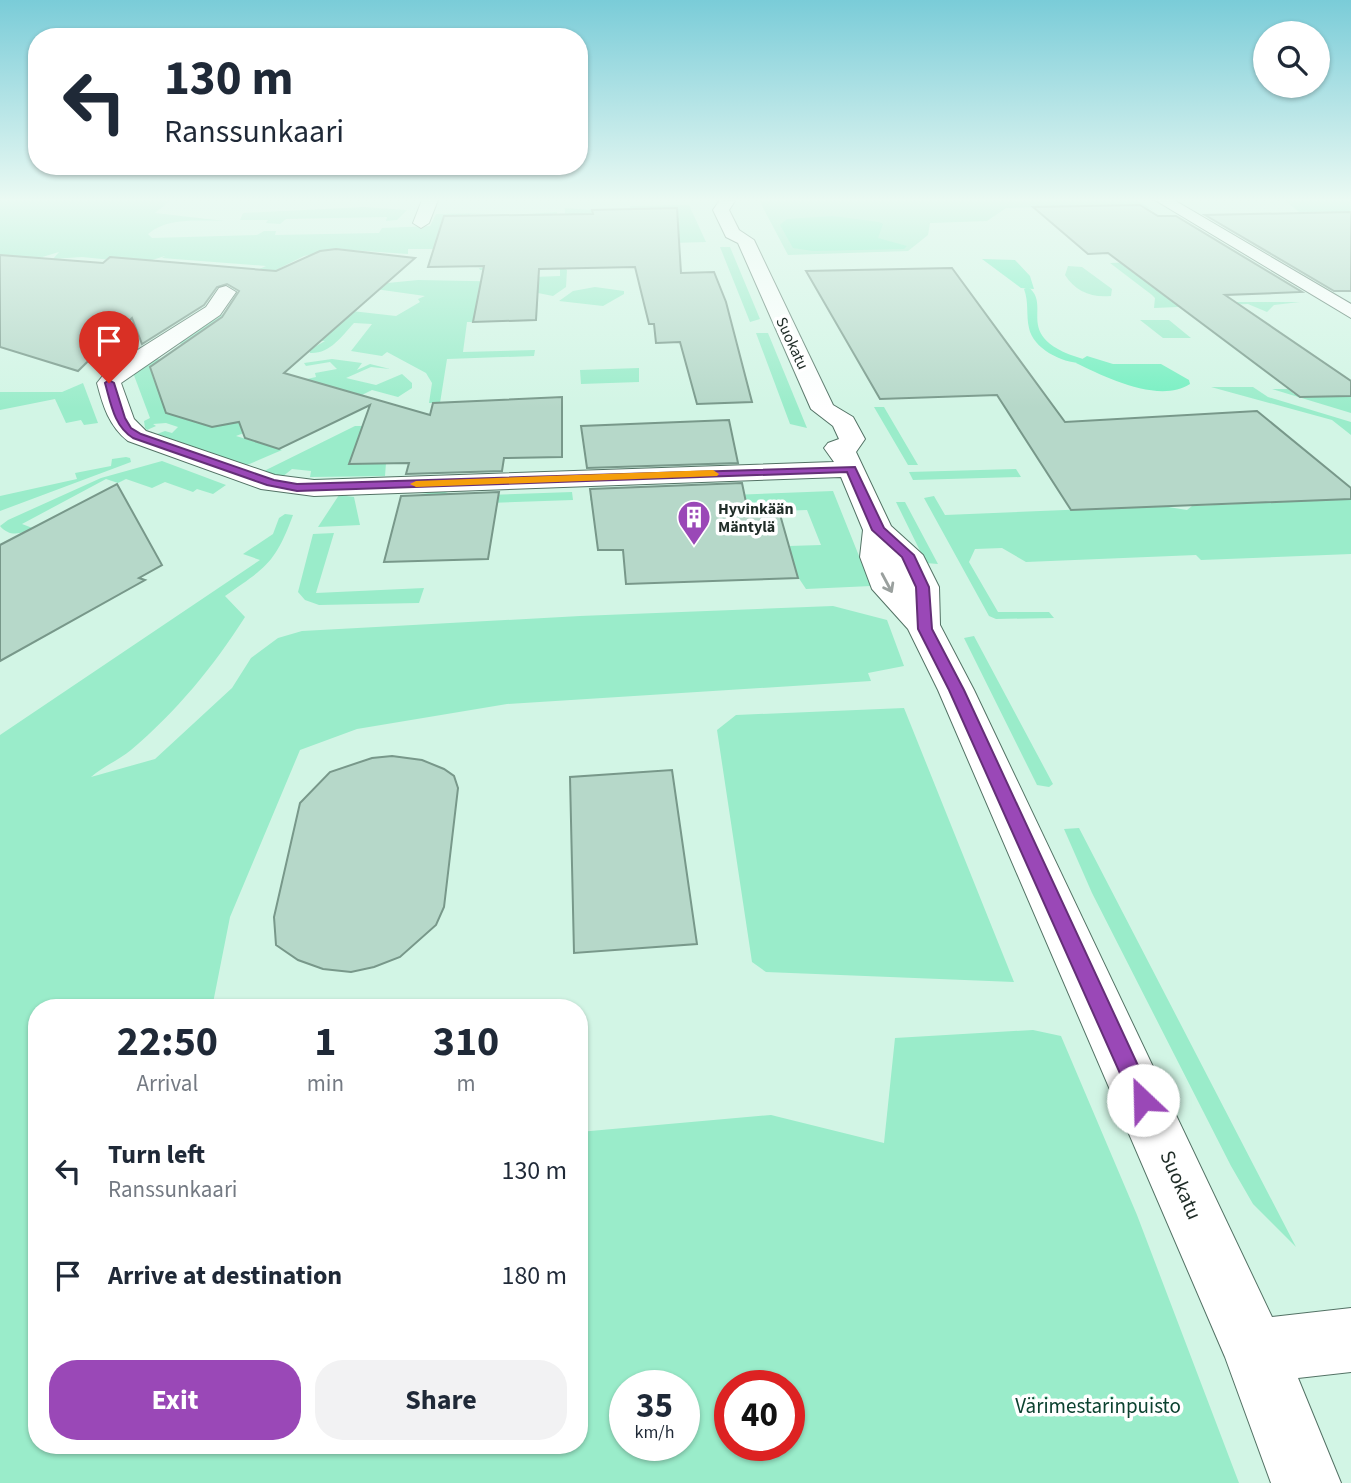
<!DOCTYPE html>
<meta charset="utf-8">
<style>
body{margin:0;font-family:"Source Sans 3",sans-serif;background:#f2f2f3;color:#1f2937;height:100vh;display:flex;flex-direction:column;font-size:26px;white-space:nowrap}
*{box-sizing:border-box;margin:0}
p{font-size:23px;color:#747a83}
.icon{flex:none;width:38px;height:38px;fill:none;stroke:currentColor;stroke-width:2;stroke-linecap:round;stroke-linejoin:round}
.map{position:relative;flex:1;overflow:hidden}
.side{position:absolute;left:28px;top:999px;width:560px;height:455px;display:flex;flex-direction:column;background:#fff;border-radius:28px;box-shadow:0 2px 5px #0004}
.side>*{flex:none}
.banner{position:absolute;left:28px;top:28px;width:560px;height:147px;border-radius:28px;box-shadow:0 2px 5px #0004;background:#fff;color:#1f2937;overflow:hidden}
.controls{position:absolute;left:1253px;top:21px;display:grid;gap:14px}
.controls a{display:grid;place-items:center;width:77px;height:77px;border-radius:50%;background:#fff;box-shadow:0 2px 5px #0004;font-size:35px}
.speed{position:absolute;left:609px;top:1370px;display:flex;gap:14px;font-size:35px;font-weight:700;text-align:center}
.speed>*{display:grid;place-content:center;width:91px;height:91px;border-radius:50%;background:#fff;box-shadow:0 2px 5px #0004;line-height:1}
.speed small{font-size:18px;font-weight:400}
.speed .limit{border:10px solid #d22;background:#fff;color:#111}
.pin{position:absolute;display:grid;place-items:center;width:60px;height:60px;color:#fff;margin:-72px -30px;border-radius:50% 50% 50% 0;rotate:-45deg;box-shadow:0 0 7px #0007}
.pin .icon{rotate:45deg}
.me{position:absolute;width:77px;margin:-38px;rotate:336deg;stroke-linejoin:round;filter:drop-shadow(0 0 5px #0008)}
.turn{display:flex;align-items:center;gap:24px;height:147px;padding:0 21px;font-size:32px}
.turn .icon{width:91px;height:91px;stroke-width:2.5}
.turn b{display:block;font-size:49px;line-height:60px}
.eta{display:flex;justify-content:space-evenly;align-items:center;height:119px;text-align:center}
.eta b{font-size:42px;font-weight:700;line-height:49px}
.button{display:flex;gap:14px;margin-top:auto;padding:14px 21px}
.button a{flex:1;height:80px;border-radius:28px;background:#9a48b7;color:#fff;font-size:28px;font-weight:700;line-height:80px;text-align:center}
.button a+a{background:#f2f2f3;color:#1f2937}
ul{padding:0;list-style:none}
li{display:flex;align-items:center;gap:21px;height:105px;padding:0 21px}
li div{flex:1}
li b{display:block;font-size:26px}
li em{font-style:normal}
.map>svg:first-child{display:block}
.green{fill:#9aecca;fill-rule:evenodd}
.water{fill:#75efc1}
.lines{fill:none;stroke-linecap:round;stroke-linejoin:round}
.stream{fill:#75efc1;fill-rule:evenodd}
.building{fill:#b6d8c9;stroke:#78988a;stroke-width:2}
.minor-casing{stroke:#537265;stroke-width:2}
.minor{fill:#fff;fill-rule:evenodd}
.oneway{stroke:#9aa09e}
.route{fill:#9a48b7;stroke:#642f77;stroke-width:2}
.slow{fill:#f59e0b}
.labels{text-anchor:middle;stroke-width:7;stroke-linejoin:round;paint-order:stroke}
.far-street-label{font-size:16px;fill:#1f2c27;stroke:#fff}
.far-poi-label{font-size:16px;font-weight:bold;fill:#1f2c27;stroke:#fff;text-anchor:start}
.near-street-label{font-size:21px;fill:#1f2c27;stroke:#fff}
.near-park-label{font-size:21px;fill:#0c4230;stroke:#fff}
</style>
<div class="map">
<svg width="1351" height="1483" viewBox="0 0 1351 1483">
<rect width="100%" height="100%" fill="#d2f5e5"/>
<path class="green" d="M0,200H171L155,213L225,221C199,221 168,217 148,234L152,238L257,235L264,231H276L275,235L379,233L382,228L430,226L436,214L488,213L470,214L468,218L557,212V227L565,226V208L592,210L593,214L630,213V206L689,205L706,242L601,245L560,264L567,270L566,287L553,296L538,293L537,296L478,297L473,322H467L463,352L535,350L534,356L447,359L440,403H429L432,383L426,373L387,352L382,356L351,351L372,324L354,323C341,337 330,354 310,353L309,350L325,341L172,344L215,317L233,311L325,308L396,316L420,302L418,299L425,296L361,287L367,285L418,280L531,282L533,277L560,276V269L480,270L479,268L489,267L434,249H408V254L336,249L304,256L258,279L244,276L266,266L162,258L165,256L142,263L82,257L53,259L59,252L39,258L0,255Z
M759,200H1137L1153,210L1140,205L1006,208L987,221L930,223L928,235L908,251L788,255Z
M1285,200H1351V212L1300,213Z
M364,207L407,210L397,220L386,221L387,217L286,219L280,224L266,223L268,220H240L243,213Z
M720,247H730L760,319L750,322Z
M1134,262L1202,302H1300L1274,305L1267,312L1248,304L1154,308L1155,298L1152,295L1110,263Z
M1068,266L1082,267L1112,289L1111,296C1091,298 1075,291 1065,275Z
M595,287L624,291V294L603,306L559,301L573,291Z
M48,312L169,316L113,353L103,356L110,349L104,348L108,344H92Z
M1140,320H1169L1191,338H1163Z
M756,333H768L807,428L790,424Z
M148,359H165L152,375L166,411L316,377L315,373L337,369L330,362L306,366L304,363L332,359L362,363L357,370L370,364L390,369L371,367L346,378L376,385L402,374L412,383V388L398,397L372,390L362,395L351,392L236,436L282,450L247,465L157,434L165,431L172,433L178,427L166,423L153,424L156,426L147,430L145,428L144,421L150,418L132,370Z
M639,368V382L581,384L580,370Z
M83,383L98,423L84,425L81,420L66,423L55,399L0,410V392H62Z
M1211,387H1253L1268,397L1351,422V435L1332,420Z
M1272,389H1288L1294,394C1314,393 1331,397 1351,396V413Z
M874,407H884L918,465H908Z
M355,426H363L386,463L385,476L310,477L311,471L292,469L282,477L264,471Z
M126,457L130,458L131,462L0,511V496L77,479L75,473L111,466L112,459Z
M162,461L226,485L213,494L197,489L193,492L165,482L152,488L126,479L118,483L106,479L22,524L35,529C22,533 10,538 0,526L8,520L101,478Z
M1016,469L1021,477L913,480L909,472Z
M442,491L457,496L572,492L573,500L428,505L414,500L422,494Z
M592,491L731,495L833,491L871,586L806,589L798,577L789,546L821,545L807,510L755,512L754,516L603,510L590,500Z
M339,495L354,497L360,525L318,527Z
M934,496L945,515L1162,506L1187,510L1192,506L1351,499V554L1201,560L1196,555L1026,562L1002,548L975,549L969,562L998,612H1049L1054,618L996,619L989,616L924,498Z
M896,502H905L938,564L926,563Z
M285,514L293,515C275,564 266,567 225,596L245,617C213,667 177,711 131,750C119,760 102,767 91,777L155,759L232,688L251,658L278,638L302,631L580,616L833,606L887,620L904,666L868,673L871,681L507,704L357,729L300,750L230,917L212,1008H37V1446H579V1132L771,1115L884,1143L895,1038L1033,1030L1061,1036L1137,1215L1239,1483H0V735L260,560L243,554L273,534L279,518ZM625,1386H684V1446H625ZM730,1386H789V1446H730Z
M334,533L316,593L424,588L419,603L319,605L305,600L298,592L313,534Z
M974,636L1053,784L1049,787L1037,785L964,638Z
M904,708L1014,982L766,972L752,962L717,730L736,715Z
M1079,828L1296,1247L1253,1204L1231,1166L1092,893L1064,829Z"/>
<path class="water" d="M833,216L879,222L883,224L878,238L907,246L904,249L813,251L793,248L780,225L787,219Z
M982,259L1015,260L1030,276L1034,289L1021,288Z
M1087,356L1113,364H1161L1189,380L1190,384C1159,404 1105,377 1076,363Z"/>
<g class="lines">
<path class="stream" d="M1028,287C1054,306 1009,337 1083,359V363C1064,364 1033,349 1029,328C1026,315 1029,302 1024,289Z"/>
</g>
<path class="building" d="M1140,205L1158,216H1176L1302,292L1225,295L1351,381V396L1300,397L1108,253L1088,254L1033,207Z
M677,208L681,273L714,272L726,302L752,402L697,404L680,342L656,343L654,324H649L635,267L539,269L536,320L473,322L484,266L428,267L444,216L593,214L592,210Z
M1351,212V291H1334L1205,215Z
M336,249L415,258L284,373L430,415L433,403L562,397V457L504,458L502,471L406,474L409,463L349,464L370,405L279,449L245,438L239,422L212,427L166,413L150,367L222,317L239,291L227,284L217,287L204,305L142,344L132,318L78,371L0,347V255L103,263L110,257L276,271L320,251Z
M952,268L1065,422L1257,411L1351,488V499L1071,510L997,395L880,399L806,271Z
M729,420L738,463L587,468L581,426Z
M742,483L748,512L779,511L798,578L626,584L623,550H598L590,489Z
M117,484L162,565L139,578L145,580L0,661V545Z
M499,492L488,559L384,562L401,496Z
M392,756L422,760L444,769L454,776L458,788L444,907L436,925L400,957L374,967L351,972L323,969L298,960L276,945L274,917L300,803L330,772L372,758Z
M672,770L697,944L574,953L570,777Z"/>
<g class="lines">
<defs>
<path id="minor" d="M422,200H438L429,223L421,228L413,223Z
M720,200L735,201L729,210L739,230L754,240L833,405L853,417L865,439L856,452L891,526L923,555L939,587L940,625L974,690L1272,1317L1351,1308V1372L1298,1378L1341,1483H1271L1225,1357L938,690L908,629L872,589L860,557L863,530L841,477L314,496L261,489L128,441C109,426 103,406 97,383L109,368L206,307L219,288L226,286L236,292L220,315L121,383L134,419L146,431L275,475L314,480L834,462L824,448L828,443L839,439L833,426L811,409L738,243L726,237L713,210Z
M1155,200H1174L1351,304V318Z"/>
</defs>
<use href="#minor" class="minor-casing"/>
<use href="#minor" class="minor"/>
</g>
<defs><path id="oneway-shaft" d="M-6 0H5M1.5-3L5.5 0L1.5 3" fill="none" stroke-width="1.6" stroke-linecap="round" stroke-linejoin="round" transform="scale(1.75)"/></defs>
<use class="oneway" href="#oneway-shaft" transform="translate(887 583) rotate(62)"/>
<linearGradient id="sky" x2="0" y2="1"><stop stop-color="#7accd8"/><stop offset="0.49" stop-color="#ebfaf3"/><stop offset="1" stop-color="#ebfaf3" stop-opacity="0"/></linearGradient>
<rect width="1351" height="408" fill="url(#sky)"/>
<path class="route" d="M109,380L114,383L125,418L131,428L141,434L274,480L297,484L855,467L884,528L914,555L929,587L932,629L964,690L1154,1100L1150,1107L1143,1110L1135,1107L949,690L918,629L916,587L902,557L872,530L847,472L297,491L267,485L133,438C114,426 111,404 105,383Z"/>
<path class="slow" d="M713,470L719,474L717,476L416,487L410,484L416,481Z"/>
<defs>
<symbol id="building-pin" viewBox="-11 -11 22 30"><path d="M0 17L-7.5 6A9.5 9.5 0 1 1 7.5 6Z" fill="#9a48b7" stroke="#fff"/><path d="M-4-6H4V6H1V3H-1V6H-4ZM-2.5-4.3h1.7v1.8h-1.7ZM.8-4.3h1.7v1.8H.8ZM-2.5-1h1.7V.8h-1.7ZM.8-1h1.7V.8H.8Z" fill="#fff"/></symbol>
</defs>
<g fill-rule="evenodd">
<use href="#building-pin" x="675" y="498" width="38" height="52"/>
</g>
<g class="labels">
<g class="far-street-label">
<text transform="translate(793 343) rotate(65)" y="6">Suokatu</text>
</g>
<g class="far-poi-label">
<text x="718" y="514">Hyvinkään<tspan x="718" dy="18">Mäntylä</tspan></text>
</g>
<g class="near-street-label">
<text transform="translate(1181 1185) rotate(66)" y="7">Suokatu</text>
</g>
<g class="near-park-label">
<text x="1098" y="1413">Värimestarinpuisto</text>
</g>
</g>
</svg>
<div class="controls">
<a><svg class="icon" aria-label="search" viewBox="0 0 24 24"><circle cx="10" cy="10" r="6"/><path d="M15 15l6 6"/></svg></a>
</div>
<div class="speed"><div>35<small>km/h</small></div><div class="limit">40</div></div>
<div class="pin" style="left:109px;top:383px;background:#d93025"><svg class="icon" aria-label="arrive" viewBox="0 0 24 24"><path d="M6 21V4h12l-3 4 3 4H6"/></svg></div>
<svg class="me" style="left:1143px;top:1100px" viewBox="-20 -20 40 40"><circle r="19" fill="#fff"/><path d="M0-13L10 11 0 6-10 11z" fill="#9a48b7"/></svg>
<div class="banner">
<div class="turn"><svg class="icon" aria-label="left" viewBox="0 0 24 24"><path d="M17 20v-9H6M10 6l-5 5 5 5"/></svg><div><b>130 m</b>Ranssunkaari</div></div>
</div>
<section class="side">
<div class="eta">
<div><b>22:50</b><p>Arrival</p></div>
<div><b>1</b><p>min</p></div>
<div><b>310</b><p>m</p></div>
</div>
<ul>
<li><svg class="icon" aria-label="left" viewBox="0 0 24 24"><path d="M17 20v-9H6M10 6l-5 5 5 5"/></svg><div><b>Turn left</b><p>Ranssunkaari</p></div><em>130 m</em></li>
<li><svg class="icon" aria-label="arrive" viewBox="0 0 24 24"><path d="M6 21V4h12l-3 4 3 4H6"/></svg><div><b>Arrive at destination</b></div><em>180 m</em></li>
</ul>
<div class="button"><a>Exit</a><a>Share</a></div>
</section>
</div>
